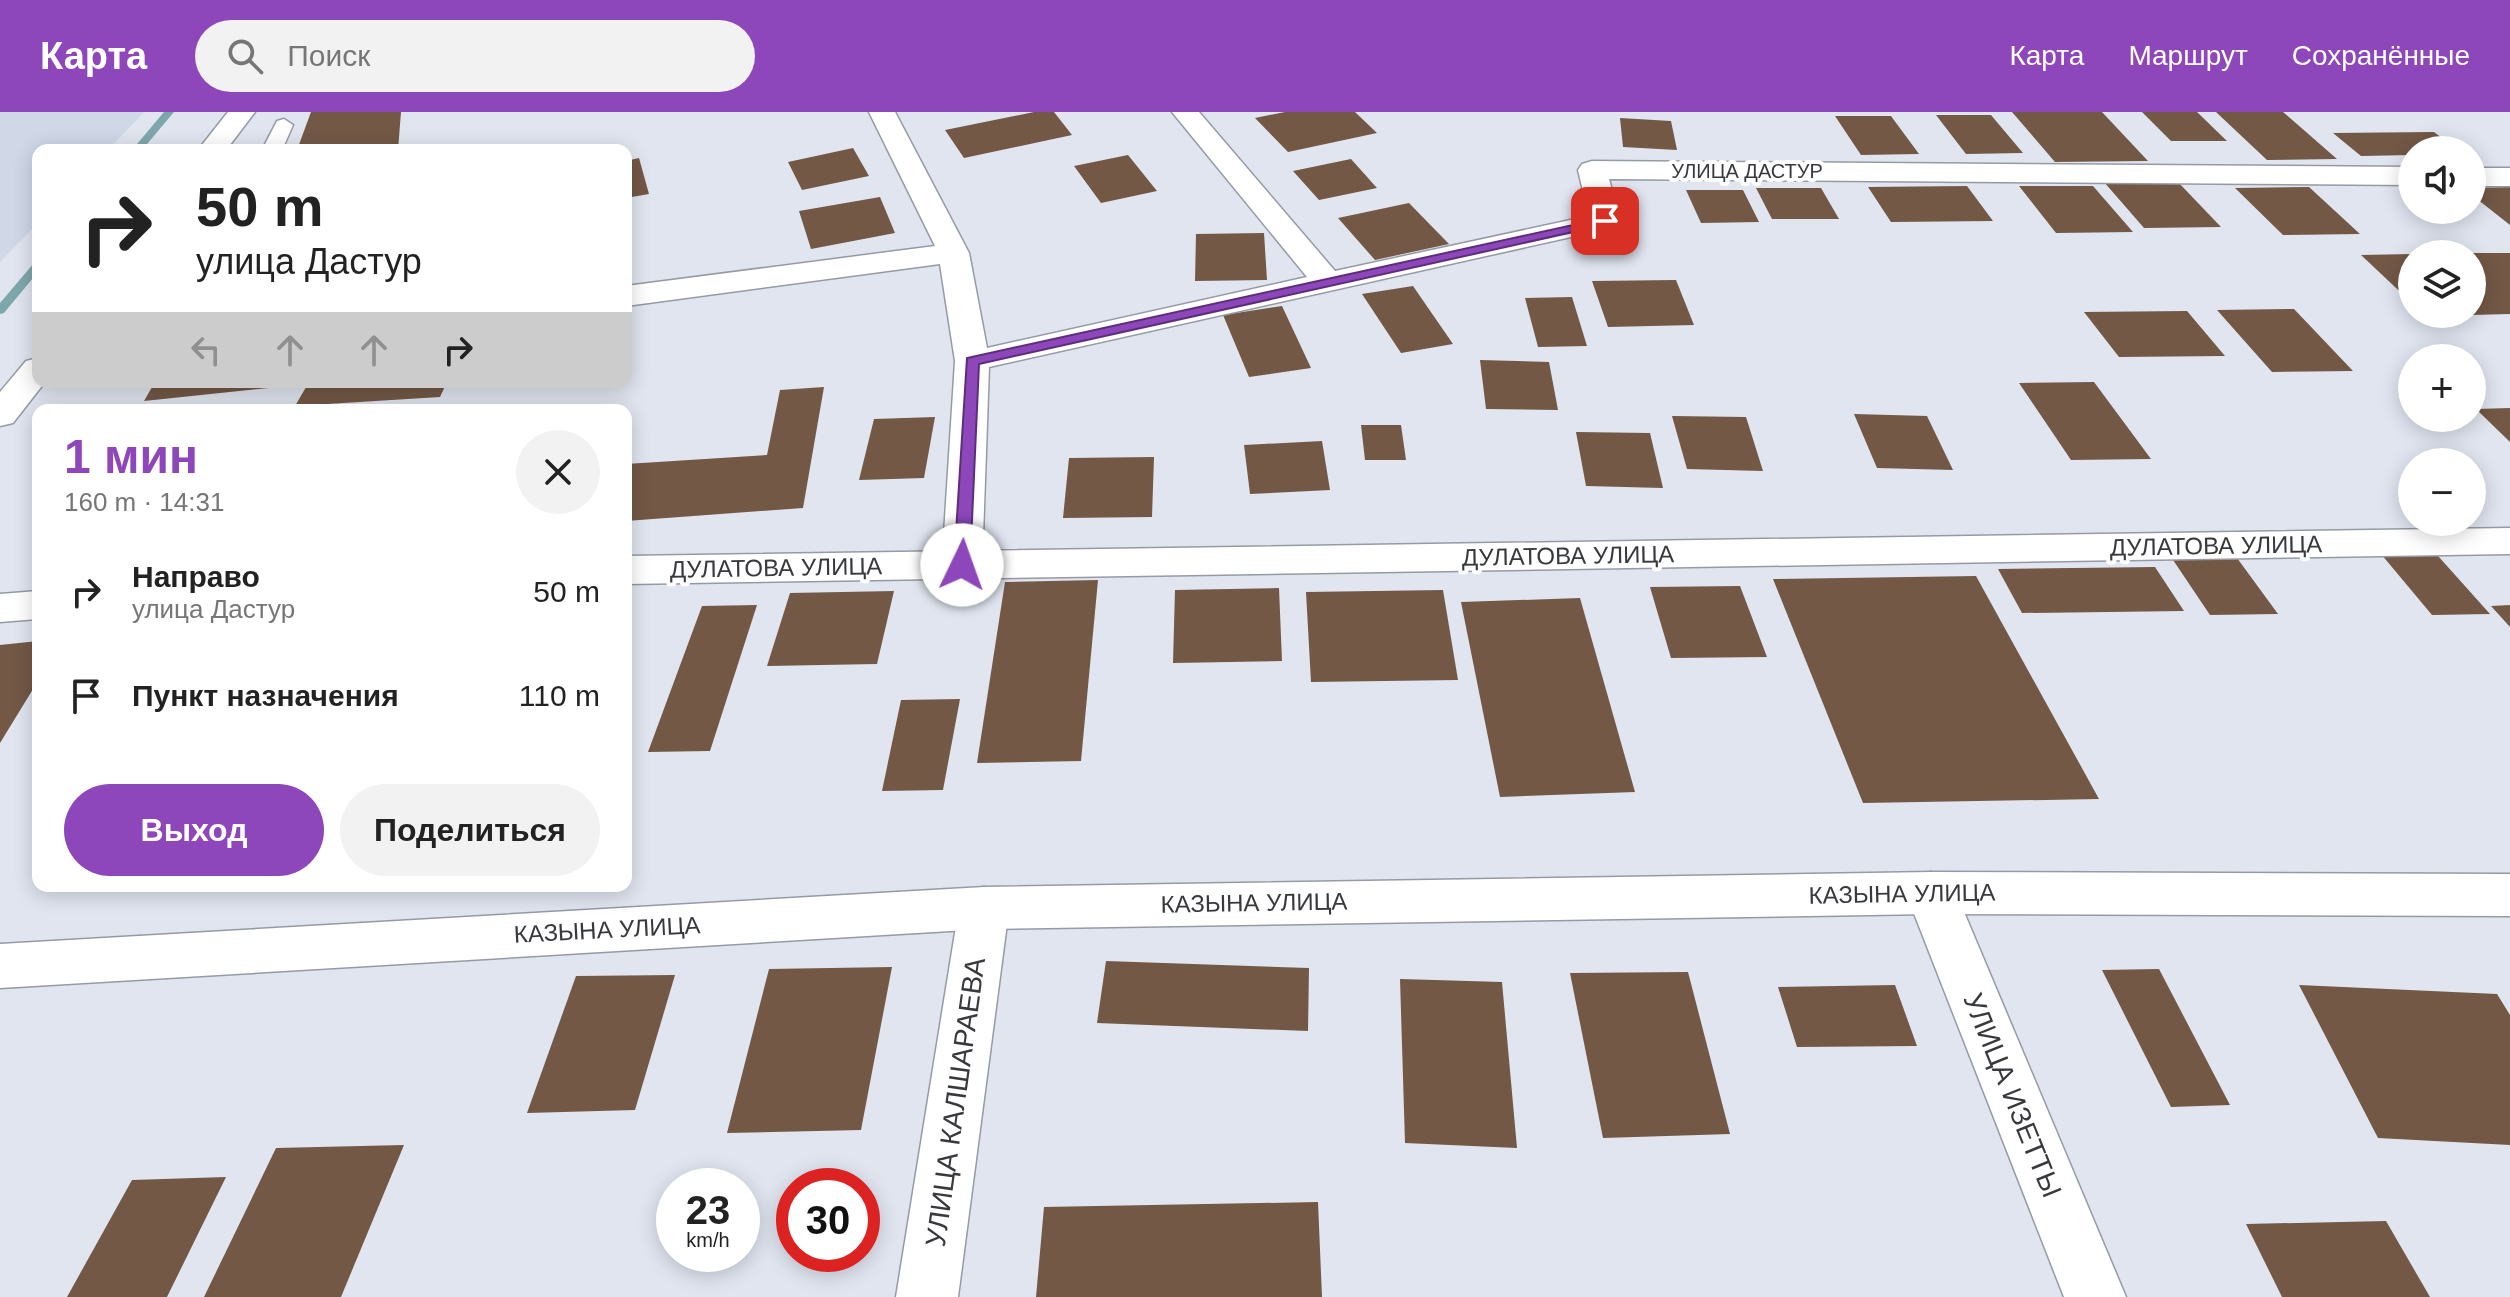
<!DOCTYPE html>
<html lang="ru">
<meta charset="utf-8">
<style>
body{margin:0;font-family:Helvetica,sans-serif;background:#f2f2f2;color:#222;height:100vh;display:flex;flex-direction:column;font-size:30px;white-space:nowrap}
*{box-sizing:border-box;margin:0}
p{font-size:26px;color:#767676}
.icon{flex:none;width:44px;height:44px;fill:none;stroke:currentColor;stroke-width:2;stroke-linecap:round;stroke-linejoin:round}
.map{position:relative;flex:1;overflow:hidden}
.panel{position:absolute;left:32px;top:292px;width:600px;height:488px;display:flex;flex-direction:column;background:#fff;border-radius:16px;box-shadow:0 4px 20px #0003}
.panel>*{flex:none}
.top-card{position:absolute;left:32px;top:32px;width:600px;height:244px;border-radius:16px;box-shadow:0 4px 20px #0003;background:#fff;color:#222;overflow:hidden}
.fabs{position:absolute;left:2398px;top:24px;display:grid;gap:16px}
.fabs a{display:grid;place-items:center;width:88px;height:88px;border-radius:50%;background:#fff;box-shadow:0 4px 20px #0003;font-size:40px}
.speed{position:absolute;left:656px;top:1056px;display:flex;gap:16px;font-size:40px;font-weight:700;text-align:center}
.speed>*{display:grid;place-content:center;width:104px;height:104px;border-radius:50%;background:#fff;box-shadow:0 4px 20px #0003;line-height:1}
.speed small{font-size:20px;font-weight:400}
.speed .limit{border:12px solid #d22;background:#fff;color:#111}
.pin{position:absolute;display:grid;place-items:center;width:68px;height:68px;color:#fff;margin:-34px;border-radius:16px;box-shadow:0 4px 12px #0006}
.me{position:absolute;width:88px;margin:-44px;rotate:3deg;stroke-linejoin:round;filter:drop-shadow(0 0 6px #0008)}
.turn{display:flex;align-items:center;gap:28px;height:168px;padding:0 32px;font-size:36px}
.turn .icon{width:104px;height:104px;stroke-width:2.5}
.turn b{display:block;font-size:56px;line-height:68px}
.lanes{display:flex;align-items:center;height:76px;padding:0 32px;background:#0003;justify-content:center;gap:40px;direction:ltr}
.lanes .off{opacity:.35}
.round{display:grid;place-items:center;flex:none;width:84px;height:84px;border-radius:42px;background:#f2f2f2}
.overview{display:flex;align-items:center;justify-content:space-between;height:136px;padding:0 32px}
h1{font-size:48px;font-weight:800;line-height:60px;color:#8d47ba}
.action{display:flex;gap:16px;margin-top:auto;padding:16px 32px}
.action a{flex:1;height:92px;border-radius:48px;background:#8d47ba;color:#fff;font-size:32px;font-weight:800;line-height:92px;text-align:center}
.action a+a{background:#f2f2f2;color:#222}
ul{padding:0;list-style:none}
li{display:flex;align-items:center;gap:24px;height:104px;padding:0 32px}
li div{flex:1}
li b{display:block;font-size:30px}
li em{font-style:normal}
header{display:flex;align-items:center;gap:48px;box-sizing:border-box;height:112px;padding:0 40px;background:#8d47ba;color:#fff}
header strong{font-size:38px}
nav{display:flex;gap:44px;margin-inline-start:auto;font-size:28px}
.search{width:560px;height:72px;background:#f2f2f2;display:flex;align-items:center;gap:20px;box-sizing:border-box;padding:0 28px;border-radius:44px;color:#767676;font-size:30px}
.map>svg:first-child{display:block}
.built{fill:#d0d8e8}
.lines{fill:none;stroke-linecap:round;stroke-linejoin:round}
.stream{fill:#7ea7ac;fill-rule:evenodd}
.building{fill:#735846}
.lane-casing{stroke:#969aa4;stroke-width:3}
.street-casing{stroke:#969aa4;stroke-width:3}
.secondary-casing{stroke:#969aa4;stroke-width:3}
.lane{fill:#fff;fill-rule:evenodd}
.street{fill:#fff;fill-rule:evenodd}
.secondary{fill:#fff;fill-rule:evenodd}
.route{fill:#8d47ba;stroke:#5c2e79;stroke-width:2}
.labels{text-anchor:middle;stroke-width:8;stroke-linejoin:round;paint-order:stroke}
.far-street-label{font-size:20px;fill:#37393d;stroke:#fff}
.street-label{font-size:24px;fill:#37393d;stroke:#fff}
.near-street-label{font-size:28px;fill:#37393d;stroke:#fff}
</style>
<header>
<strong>Карта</strong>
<div class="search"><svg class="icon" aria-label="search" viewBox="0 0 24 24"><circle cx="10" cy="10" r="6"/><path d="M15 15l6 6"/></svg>Поиск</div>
<nav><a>Карта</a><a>Маршрут</a><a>Сохранённые</a></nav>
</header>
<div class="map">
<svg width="2510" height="1185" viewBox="0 0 2510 1185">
<rect width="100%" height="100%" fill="#e0e5f0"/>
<path class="built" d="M0,0H144L108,38H38V111L0,150Z"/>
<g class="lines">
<path class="stream" d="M164,0H174L142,38H132Z
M38,150V160L4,201L0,202V191L34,151Z"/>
</g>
<path class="building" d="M311,0H401L398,38H297Z
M1034,0H1054L1072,23L964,46L945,18Z
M1285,0H1355L1377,21L1288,40L1255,6Z
M2012,0H2102L2148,49L2055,50Z
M2142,0H2197L2227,29H2171Z
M2216,0H2283L2337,47L2267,48Z
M1936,3H1991L2023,41L1966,42Z
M1835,4H1891L1919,42L1861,43Z
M1620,6L1671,9L1677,38L1623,35Z
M2434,20L2458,38H2412V43L2361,44L2333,21Z
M853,36L869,64L802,78L788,50Z
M1128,43L1157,79L1101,91L1074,54Z
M639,46L649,82L626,86V49Z
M1351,47L1377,76L1319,88L1293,59Z
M2177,69L2221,115L2144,116L2104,70Z
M1967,74L1993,109L1891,110L1868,75Z
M2019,74H2093L2133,120L2056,121Z
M2309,75L2360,122L2283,123L2235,76Z
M2510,75V113L2472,83V76Z
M1756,76H1821L1839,107H1772Z
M1686,78H1743L1759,110L1701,111Z
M880,85L895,121L811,137L799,99Z
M1409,91L1449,132L1375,148L1338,106Z
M1264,121L1267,168L1195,169L1196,122Z
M2472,141H2510V202L2472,203Z
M2412,142V191L2361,143Z
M1676,168L1694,213L1608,215L1592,169Z
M1413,174L1453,232L1401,241L1362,182Z
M1572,185L1587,234L1538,235L1525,186Z
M1282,194L1311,256L1249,265L1223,203Z
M2294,197L2353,259L2272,260L2217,198Z
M2187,199L2225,244L2119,245L2084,200Z
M1480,248L1549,250L1558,298L1486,297Z
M155,270H281L278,275L144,289Z
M309,270H447L440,285L295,294Z
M2094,270L2151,347L2071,348L2019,271Z
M824,275L803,396L626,409V352L767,343L780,278Z
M2510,296V330L2476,297Z
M1854,302L1927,304L1953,358L1877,356Z
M1672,304L1746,305L1763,359L1687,357Z
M935,305L924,366L859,368L874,307Z
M1361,313H1401L1406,348H1365Z
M1576,320L1650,321L1663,376L1586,374Z
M1322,329L1330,378L1250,382L1244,333Z
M1154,345L1152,405L1063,406L1069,346Z
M2229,435L2278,502L2210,503L2165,436Z
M2430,435L2490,502L2432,503L2376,436Z
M2155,455L2184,499L2022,501L1998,457Z
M1976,464L2099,687L1863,691L1773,467Z
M1098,468L1081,649L977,651L1005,470Z
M1740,474L1767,545L1671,546L1650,475Z
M1279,476L1282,549L1173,551L1175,478Z
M1443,478L1458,568L1311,570L1306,480Z
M894,479L877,552L767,554L790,481Z
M1580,486L1635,680L1500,685L1461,490Z
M757,493L710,639L648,640L702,494Z
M2510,493V515L2491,494Z
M38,529V569L0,631V533Z
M960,587L943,678L882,679L901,588Z
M1106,849L1309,856L1308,919L1097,911Z
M892,855L861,1018L727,1021L769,857Z
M2159,857L2230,993L2171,995L2102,858Z
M1688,860L1730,1022L1603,1026L1570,861Z
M675,863L635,998L527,1001L576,864Z
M1400,867L1502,870L1517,1036L1405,1031Z
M1895,873L1917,934L1797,935L1778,875Z
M2299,873L2497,882L2510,903V1033L2378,1026Z
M404,1033L341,1185H204L276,1036Z
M226,1065L167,1185H67L132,1068Z
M1318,1090L1322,1185H1036L1044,1095Z
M2386,1109L2430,1185H2282L2246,1112Z"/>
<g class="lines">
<defs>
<path id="lane" d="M284,7L293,13L282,38H262L277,9Z"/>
<path id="street" d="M228,0H255L226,38H198Z
M869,0H895L969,141L987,236L1307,165L1172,0H1199L1335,159L1589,104L1578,58L1582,52L1592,49L2412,55V73L1609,67L1620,109L1616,115L989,255L982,453L976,463L962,466L948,463L942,453L955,249L940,152L626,194V174L935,134Z
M2472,56H2510V74H2472Z
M38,246V270H45L13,311L0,314V280L26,249Z
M1931,760L1948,766L1956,781L2126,1185H2064L1906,781L1914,766Z
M984,775L1002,781L1009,796L958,1185H896L959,796L966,781Z"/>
<path id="secondary" d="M2510,416V442L626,472V444Z
M38,479V507L0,510V482Z
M1931,760L2510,762V804L1931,802L984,817L0,876V832L984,775Z"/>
</defs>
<use href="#lane" class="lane-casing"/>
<use href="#street" class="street-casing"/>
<use href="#secondary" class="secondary-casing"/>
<use href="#lane" class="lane"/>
<use href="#street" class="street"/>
<use href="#secondary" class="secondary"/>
</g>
<path class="route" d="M1605,106L1611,109L1609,112L979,252L970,453L962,459L954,453L967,246Z"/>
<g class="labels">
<g class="far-street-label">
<text x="1747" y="66">УЛИЦА ДАСТУР</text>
</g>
<g class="street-label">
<text transform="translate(2216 434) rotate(-1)" y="8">ДУЛАТОВА УЛИЦА</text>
<text transform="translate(1568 444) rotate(-1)" y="8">ДУЛАТОВА УЛИЦА</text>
<text transform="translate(776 456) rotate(-1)" y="8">ДУЛАТОВА УЛИЦА</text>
<text transform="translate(1902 782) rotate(-1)" y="8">КАЗЫНА УЛИЦА</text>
<text transform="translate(1254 791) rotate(-1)" y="8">КАЗЫНА УЛИЦА</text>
<text transform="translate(607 818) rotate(-3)" y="8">КАЗЫНА УЛИЦА</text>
</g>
<g class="near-street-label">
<text transform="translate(2013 983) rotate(68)" y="10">УЛИЦА ИЗЕТТЫ</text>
<text transform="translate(955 990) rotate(-82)" y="10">УЛИЦА КАЛШАРАЕВА</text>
</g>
</g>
</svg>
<div class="fabs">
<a><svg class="icon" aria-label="sound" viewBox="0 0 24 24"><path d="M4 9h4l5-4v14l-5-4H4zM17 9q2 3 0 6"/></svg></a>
<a><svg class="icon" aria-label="layers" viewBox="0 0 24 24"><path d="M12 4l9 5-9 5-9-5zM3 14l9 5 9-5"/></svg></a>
<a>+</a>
<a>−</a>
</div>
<div class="speed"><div>23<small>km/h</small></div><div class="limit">30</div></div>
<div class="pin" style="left:1605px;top:109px;background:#d93025"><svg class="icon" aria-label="arrive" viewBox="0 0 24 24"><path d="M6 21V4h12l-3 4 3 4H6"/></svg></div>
<svg class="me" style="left:962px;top:453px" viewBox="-20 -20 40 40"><circle r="19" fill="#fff"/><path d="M0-13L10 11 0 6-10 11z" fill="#8d47ba"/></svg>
<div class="top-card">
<div class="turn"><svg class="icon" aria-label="right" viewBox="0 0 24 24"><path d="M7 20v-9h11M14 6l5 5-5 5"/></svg><div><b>50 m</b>улица Дастур</div></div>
<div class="lanes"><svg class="icon off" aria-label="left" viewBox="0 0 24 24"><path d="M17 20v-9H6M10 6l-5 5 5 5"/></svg><svg class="icon off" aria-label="ahead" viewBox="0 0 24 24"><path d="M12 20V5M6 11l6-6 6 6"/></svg><svg class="icon off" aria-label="ahead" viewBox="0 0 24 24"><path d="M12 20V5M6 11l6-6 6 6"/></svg><svg class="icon" aria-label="right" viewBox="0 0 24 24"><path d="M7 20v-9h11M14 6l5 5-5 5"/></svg></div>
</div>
<section class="panel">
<div class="overview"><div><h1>1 мин</h1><p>160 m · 14:31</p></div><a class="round"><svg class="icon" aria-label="close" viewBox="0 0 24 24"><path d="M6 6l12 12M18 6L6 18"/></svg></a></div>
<ul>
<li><svg class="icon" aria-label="right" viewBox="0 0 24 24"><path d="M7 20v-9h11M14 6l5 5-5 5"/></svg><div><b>Направо</b><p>улица Дастур</p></div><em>50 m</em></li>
<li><svg class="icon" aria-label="arrive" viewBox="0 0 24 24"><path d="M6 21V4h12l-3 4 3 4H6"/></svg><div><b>Пункт назначения</b></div><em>110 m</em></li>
</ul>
<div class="action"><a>Выход</a><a>Поделиться</a></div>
</section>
</div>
